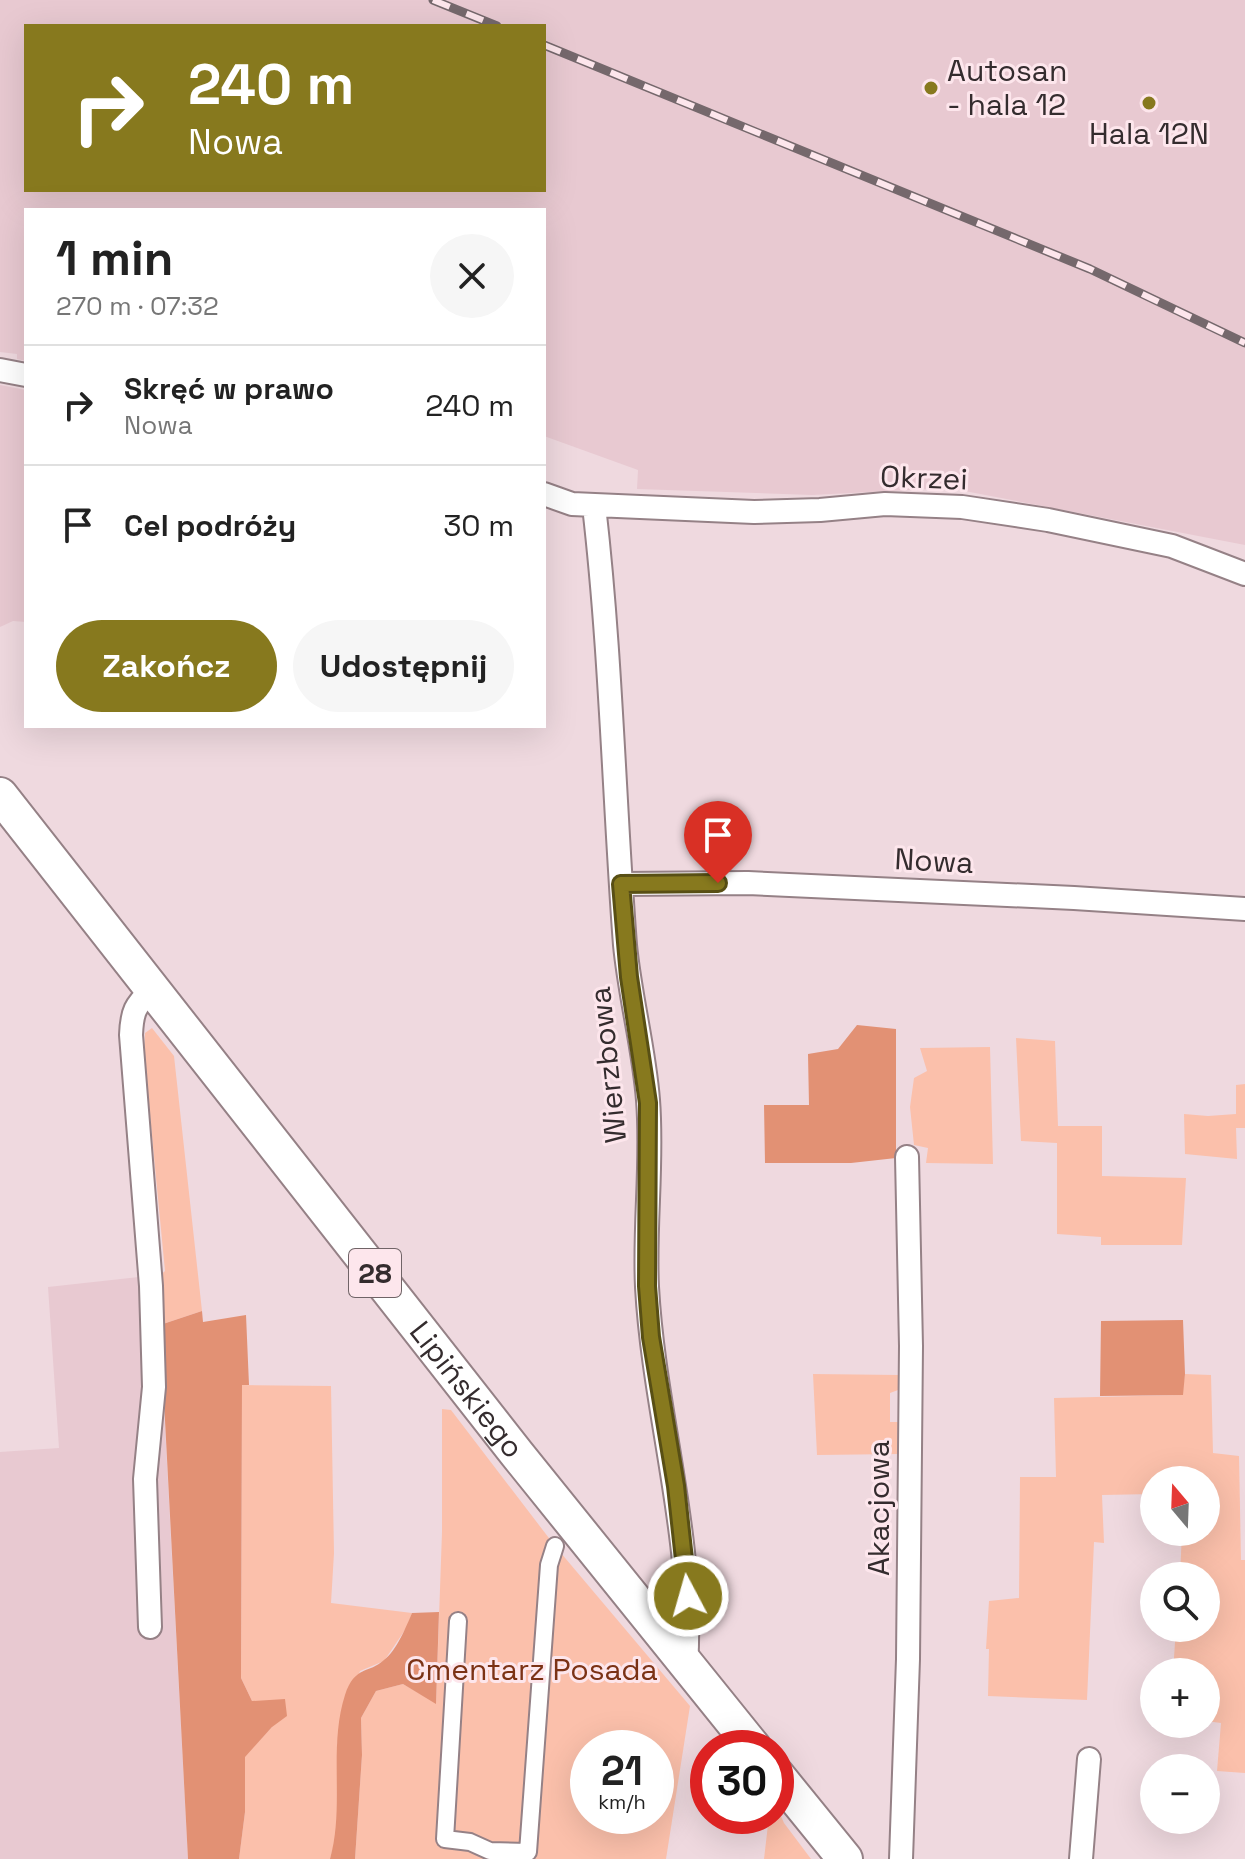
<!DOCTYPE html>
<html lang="pl">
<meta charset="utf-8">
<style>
body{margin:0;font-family:"Space Grotesk",sans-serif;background:#f6f6f6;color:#222;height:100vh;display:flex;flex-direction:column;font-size:30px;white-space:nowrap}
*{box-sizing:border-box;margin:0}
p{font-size:26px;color:#767676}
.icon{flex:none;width:44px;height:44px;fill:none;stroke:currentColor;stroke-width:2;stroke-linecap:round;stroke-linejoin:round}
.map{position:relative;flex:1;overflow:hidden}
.sheet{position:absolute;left:24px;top:208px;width:522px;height:520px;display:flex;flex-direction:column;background:#fff;border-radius:0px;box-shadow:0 8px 32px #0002}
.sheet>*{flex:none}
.top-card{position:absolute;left:24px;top:24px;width:522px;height:168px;border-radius:0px;box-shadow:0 8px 32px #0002;background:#87791e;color:#fff;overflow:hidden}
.needle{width:52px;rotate:341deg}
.tools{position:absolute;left:1140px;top:1466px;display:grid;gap:16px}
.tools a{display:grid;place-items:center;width:80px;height:80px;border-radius:50%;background:#fff;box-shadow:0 8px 32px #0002;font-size:40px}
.speed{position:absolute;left:570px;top:1730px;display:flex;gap:16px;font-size:40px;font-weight:700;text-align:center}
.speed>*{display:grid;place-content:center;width:104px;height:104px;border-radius:50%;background:#fff;box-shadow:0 8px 32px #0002;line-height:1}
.speed small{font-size:20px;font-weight:400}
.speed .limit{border:12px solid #d22;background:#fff;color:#111}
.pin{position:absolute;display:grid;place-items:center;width:68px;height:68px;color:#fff;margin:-82px -34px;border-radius:50% 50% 50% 0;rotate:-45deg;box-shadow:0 0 8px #0007}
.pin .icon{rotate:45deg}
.me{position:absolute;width:88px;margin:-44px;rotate:354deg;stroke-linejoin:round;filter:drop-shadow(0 0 6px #0008)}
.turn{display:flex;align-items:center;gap:28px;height:168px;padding:0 32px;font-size:36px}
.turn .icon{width:104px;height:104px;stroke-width:2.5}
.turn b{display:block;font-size:56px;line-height:68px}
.round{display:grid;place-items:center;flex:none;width:84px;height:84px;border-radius:42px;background:#f6f6f6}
.summary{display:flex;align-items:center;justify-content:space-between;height:136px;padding:0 32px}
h1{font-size:48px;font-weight:600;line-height:60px}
.primary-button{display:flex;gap:16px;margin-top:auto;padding:16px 32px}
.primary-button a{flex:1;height:92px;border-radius:48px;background:#87791e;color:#fff;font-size:32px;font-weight:600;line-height:92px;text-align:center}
.primary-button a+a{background:#f6f6f6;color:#222}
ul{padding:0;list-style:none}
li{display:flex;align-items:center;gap:24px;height:120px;padding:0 32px;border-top:2px solid #e0e0e0}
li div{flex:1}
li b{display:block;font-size:30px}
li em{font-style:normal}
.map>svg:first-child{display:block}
.built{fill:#e8c9d1;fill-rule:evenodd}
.green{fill:#fbc0ab;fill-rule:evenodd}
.forest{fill:#e29174}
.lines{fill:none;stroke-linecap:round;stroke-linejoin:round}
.pedestrian-casing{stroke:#958186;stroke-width:20}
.minor-casing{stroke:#958186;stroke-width:26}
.primary-casing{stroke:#958186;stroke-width:38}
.pedestrian{stroke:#fff;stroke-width:16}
.minor{stroke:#fff;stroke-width:22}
.primary{stroke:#fff;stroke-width:34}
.rail-casing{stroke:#75686c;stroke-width:9}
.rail{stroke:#fde6ec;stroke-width:6;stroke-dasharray:18;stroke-linecap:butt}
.route-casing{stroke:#584f14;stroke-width:20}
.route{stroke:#87791e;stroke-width:14}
.poi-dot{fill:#87791e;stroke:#fde6ec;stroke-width:3}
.labels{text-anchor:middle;stroke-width:6;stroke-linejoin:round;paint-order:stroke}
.shield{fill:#fde6ec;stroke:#706467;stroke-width:2}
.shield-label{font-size:28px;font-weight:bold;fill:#342c2e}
.poi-label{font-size:30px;fill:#342c2e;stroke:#fde6ec;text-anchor:start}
.street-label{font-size:30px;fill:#342c2e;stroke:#fde6ec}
.park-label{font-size:30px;fill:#7b3215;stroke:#fde6ec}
</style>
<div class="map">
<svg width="1245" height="1859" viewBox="0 0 1245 1859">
<rect width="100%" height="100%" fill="#efd9df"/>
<path class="built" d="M0,0H1245V545L949,488L812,495L637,489L638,470L544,436V210H26V361L17,359V354L0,352ZM26,26H544V190H26Z
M0,385L26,390V622L13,621L0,627Z
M157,1275L188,1859H0V1452L59,1448L48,1287Z"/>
<path class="green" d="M152,1028L174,1056L202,1311L160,1325L157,1278L165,1271L144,1053L145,1033Z
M1016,1038L1055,1041L1058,1126H1102V1176L1186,1178L1182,1245H1101V1237L1057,1234V1143L1021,1141Z
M990,1047L993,1164L926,1163L928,1148L914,1145L910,1107L914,1078L927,1071L920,1048Z
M1245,1084V1128H1236L1237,1159L1185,1154L1184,1114L1208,1116L1236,1114V1085Z
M813,1374L899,1375L898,1390L890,1393V1422H898L899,1454L817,1455Z
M1185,1374L1211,1375L1213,1453L1239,1456L1241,1560H1245V1773L1217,1771L1221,1723L1206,1721V1672H1173L1176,1628H1206V1576H1180L1182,1532H1206V1480H1154V1494L1102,1495L1104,1543L1094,1542L1087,1700L988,1696L989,1649H986L989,1601L1019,1598L1020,1477H1056L1054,1398L1182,1395Z
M242,1385L331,1386L334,1553L331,1603L412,1613L407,1627L384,1661L360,1671L337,1744V1834L330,1859H239L245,1812V1756L272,1727L252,1701L241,1678Z
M442,1409L451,1410L555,1546L690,1706L666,1859H355L362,1755L361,1718L376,1691L403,1684L436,1703L442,1532ZM588,1748H656V1816H588Z
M776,1805L784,1823L811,1859H764L769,1816H776Z"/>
<path class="forest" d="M857,1025L896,1029V1158L851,1163H765L764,1105H809L808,1054L838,1049Z
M202,1311L203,1322L246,1315L249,1385H242L241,1678L252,1701L285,1699L287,1716L272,1727L245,1757V1812L239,1859H188L160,1325Z
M1183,1320L1185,1374L1183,1395L1100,1396L1101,1321Z
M439,1612L436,1704L403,1684L376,1691L361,1718L362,1755L355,1859H330C345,1806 328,1748 345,1695C355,1665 369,1674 384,1660C397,1650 406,1627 412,1613Z"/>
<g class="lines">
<defs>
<path id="pedestrian" d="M458,1621L445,1839L470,1842L490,1851L528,1852L549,1565L555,1546"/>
<path id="minor" d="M0,370L26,375
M544,494L572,504L754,512L820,510L885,504L962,507L1048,520L1172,546L1245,574
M594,506C611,652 614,799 625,945C630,997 644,1048 648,1100C653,1162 644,1225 647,1287C654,1414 695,1537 686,1665
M621,884L748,883L1074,898L1245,909
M150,1627L145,1479L154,1387L151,1286L131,1035C132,1011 135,1006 152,989
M901,1859L908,1659L911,1346L907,1157
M1081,1859L1089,1759"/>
<g id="primary">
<path id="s1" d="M0,795L517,1454L754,1748"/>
<path d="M776,1774L845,1859"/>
</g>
</defs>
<use href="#pedestrian" class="pedestrian-casing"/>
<use href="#minor" class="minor-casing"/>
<use href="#primary" class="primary-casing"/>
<use href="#pedestrian" class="pedestrian"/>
<use href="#minor" class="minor"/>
<use href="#primary" class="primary"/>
<defs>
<path id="rail" d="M433,0L497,26
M544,45L1090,269L1245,343"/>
</defs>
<use href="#rail" class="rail-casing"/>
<use href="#rail" class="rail"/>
</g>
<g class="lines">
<defs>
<path id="route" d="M688,1596L676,1486L651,1337L647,1286L648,1103L629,977L621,884L718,883"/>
</defs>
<use href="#route" class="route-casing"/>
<use href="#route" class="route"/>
</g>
<g class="poi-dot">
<circle cx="931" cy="88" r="8"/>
<circle cx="1149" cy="103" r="8"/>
</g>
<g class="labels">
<rect class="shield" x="349" y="1249" width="52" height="48" rx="6"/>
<g class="shield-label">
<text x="375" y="1283">28</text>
</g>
<g class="poi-label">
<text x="947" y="81">Autosan<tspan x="947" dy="34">- hala 12</tspan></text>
<text x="1149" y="144" text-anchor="middle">Hala 12N</text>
</g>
<g class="street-label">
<text transform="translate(924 478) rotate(2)" y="10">Okrzei</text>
<text transform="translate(934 861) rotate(3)" y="10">Nowa</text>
<text transform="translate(608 1065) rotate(-96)" y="10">Wierzbowa</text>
<text dy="10" stroke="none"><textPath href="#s1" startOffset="756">Lipińskiego</textPath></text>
<text transform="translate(879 1508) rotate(-90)" y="10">Akacjowa</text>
</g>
<g class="park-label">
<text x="532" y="1680">Cmentarz Posada</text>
</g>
</g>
</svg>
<div class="tools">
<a><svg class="needle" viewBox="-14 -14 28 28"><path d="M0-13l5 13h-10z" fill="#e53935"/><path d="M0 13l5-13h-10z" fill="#767676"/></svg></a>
<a><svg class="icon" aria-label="search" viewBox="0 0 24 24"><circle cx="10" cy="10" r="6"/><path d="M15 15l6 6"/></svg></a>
<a>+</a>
<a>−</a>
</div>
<div class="speed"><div>21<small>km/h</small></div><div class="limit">30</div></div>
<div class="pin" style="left:718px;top:883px;background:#d93025"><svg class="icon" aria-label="arrive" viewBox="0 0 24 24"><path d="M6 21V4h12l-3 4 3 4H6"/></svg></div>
<svg class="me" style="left:688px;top:1596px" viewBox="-20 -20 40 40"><circle r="17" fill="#87791e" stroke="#fff" stroke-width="3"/><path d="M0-11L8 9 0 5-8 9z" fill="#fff"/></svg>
<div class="top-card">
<div class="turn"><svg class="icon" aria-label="right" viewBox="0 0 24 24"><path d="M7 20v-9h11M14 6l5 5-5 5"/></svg><div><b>240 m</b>Nowa</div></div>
</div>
<section class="sheet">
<div class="summary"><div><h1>1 min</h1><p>270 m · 07:32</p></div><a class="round"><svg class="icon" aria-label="close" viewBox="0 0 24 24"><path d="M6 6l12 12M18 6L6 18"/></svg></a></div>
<ul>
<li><svg class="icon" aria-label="right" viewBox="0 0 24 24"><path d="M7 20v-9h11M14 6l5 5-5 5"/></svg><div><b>Skręć w prawo</b><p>Nowa</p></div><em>240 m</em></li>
<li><svg class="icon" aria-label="arrive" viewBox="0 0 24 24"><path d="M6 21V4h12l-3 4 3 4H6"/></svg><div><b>Cel podróży</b></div><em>30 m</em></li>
</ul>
<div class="primary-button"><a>Zakończ</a><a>Udostępnij</a></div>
</section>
</div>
